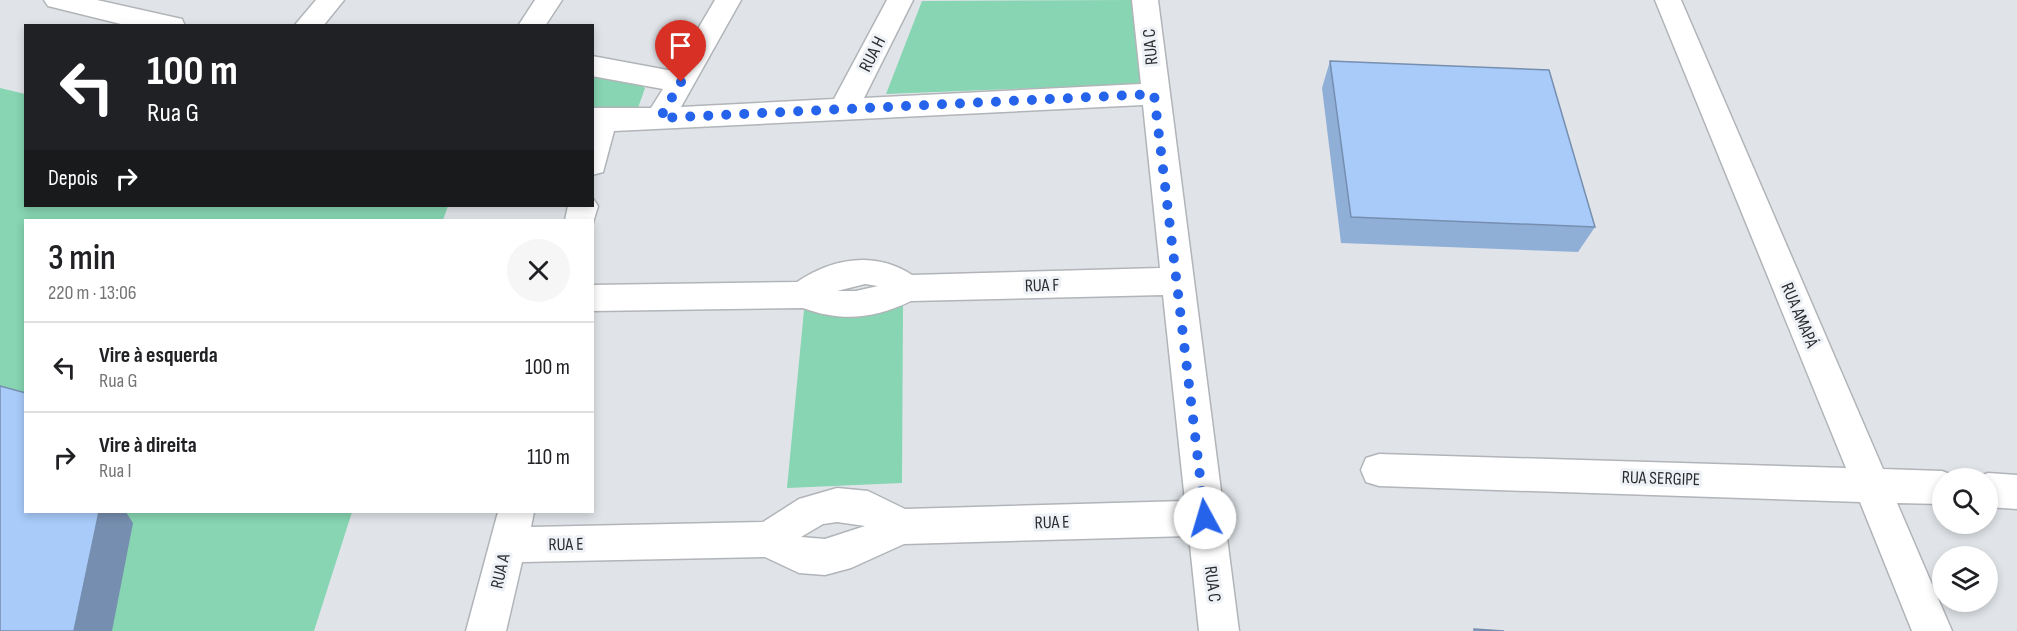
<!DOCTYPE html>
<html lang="pt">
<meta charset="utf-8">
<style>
body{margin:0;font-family:"Sofia Sans Condensed",sans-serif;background:#f6f6f6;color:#202124;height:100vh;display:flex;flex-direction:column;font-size:22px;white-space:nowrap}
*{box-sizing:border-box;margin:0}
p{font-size:20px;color:#757577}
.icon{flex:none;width:33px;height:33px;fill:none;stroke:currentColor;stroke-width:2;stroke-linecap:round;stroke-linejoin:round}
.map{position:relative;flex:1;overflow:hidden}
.details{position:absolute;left:24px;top:219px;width:570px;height:294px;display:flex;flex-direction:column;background:#fff;border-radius:0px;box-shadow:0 3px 9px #0003}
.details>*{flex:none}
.guide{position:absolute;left:24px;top:24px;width:570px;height:183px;border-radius:0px;box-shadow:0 3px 9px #0003;background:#202124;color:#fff;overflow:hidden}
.fabs{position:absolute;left:1932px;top:468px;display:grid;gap:12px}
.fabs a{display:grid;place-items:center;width:66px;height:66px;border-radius:50%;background:#fff;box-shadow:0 3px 9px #0003;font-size:30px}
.pin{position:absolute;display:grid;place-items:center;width:51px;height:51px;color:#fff;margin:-62px -26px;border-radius:50% 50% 50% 0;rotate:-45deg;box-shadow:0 0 6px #0007}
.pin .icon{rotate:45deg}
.me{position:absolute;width:66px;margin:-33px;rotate:354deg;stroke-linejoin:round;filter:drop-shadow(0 0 4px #0008)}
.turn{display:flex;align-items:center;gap:21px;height:126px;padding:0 24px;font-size:27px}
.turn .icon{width:78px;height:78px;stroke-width:2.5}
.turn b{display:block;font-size:42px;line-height:51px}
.then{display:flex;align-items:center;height:57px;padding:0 24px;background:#0003;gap:12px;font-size:22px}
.round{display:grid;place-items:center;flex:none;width:63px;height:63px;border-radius:32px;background:#f6f6f6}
.summary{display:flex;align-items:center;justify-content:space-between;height:102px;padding:0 24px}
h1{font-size:36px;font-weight:600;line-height:45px}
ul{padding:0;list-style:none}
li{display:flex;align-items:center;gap:18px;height:90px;padding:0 24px;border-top:2px solid #e0e0e0}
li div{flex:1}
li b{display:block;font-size:22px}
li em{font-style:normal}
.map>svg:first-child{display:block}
.green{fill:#87d5b2}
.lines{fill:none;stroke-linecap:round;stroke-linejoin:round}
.minor-casing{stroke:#b1b4b8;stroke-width:3}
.minor{fill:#fff;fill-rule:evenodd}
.wall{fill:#90afd7}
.shaded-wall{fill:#768eaf}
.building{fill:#a8cbfa;stroke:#768eaf;stroke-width:1.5}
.route{stroke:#2563eb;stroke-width:10;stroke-dasharray:0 18}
.labels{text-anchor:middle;stroke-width:6;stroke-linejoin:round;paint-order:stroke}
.street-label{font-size:18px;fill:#2b2c2e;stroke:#eef1f6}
</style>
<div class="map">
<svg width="2017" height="631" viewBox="0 0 2017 631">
<rect width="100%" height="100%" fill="#e0e4e8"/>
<path class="green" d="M1133,0L1140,84L886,94L922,1Z
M592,71L629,77L645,88L638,108L614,112L593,108Z
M0,88L25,94L26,206H448L443,220H26V512H352L314,631H0Z
M903,305L902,483L787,488L804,310Z"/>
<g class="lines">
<defs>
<path id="minor" d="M44,0H97L182,19L185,26H129L48,6Z
M316,0H344L323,26H294Z
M535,0H562L545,26H518Z
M715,0H741L681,107L834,99L887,0H913L864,98L1141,84L1132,0H1158L1239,631H1199L1189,536L904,544L851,568L825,575L799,573L765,557L522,562L506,631H466L498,512H534L531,527L763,522L799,499L837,488L868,491L905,509L1185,501L1163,295L911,301C874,319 841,322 803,308L592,311V285L797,282C833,258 875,251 912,275L1160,268L1143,105L614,131L603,172L592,175V108H651L663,89L592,76V56L673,71ZM865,284L878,286L856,291H837ZM837,522L865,526L825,539L801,537L823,524Z
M1655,0H1681L1883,469L1942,471L1955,476L1956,478H1942V504L1897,503L1952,631H1912L1860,502L1379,486L1366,482L1361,470L1366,458L1379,454L1846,468Z
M592,197L598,206L592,226V220H565L568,206H592Z
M1988,473L2017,475V509L1988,507V478H1975Z"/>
</defs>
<use href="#minor" class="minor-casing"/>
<use href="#minor" class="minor"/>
</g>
<path class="wall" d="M1330,61L1595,227L1578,252L1341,243L1322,88Z"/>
<path class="shaded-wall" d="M99,512H126L133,523L112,631H74Z"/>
<path class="building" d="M1330,61L1549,70L1595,227L1351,217Z
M0,386L26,393V512H99L74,631H0Z
M1474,629L1504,631H1474Z"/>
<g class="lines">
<path class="route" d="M681,82L660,118L1154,94L1205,518"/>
</g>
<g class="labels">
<g class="street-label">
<text transform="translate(1150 47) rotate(-95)" y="6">RUA C</text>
<text transform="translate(872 54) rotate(-63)" y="6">RUA H</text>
<text transform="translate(1042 285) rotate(-2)" y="6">RUA F</text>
<text transform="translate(1800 315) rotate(67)" y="6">RUA AMAPÁ</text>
<text transform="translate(1661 478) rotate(2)" y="6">RUA SERGIPE</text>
<text transform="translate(1052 522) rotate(-2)" y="6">RUA E</text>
<text transform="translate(566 544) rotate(-1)" y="6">RUA E</text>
<text transform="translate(500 571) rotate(-77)" y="6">RUA A</text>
<text transform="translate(1213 584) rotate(83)" y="6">RUA C</text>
</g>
</g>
</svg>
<div class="fabs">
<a><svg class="icon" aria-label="search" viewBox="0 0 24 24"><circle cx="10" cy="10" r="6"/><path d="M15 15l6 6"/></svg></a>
<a><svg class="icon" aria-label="layers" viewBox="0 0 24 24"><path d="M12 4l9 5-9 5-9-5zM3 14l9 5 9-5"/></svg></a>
</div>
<div class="pin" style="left:681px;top:82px;background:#d93025"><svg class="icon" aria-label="arrive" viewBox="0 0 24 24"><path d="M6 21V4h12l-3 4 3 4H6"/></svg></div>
<svg class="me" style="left:1205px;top:518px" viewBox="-20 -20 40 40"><circle r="19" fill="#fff"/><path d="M0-13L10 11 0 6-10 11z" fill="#2563eb"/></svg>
<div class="guide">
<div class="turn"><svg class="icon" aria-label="left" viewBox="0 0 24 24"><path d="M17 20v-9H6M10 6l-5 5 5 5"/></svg><div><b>100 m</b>Rua G</div></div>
<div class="then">Depois<svg class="icon" aria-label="right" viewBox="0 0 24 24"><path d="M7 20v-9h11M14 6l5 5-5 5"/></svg></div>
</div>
<section class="details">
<div class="summary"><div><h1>3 min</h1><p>220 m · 13:06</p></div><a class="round"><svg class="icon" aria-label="close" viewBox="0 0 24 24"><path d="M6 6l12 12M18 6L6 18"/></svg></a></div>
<ul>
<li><svg class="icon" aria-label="left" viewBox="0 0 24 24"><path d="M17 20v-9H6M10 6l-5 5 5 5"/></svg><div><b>Vire à esquerda</b><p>Rua G</p></div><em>100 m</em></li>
<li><svg class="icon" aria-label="right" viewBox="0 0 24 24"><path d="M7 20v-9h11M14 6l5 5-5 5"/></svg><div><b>Vire à direita</b><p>Rua I</p></div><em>110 m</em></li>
</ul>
</section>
</div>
